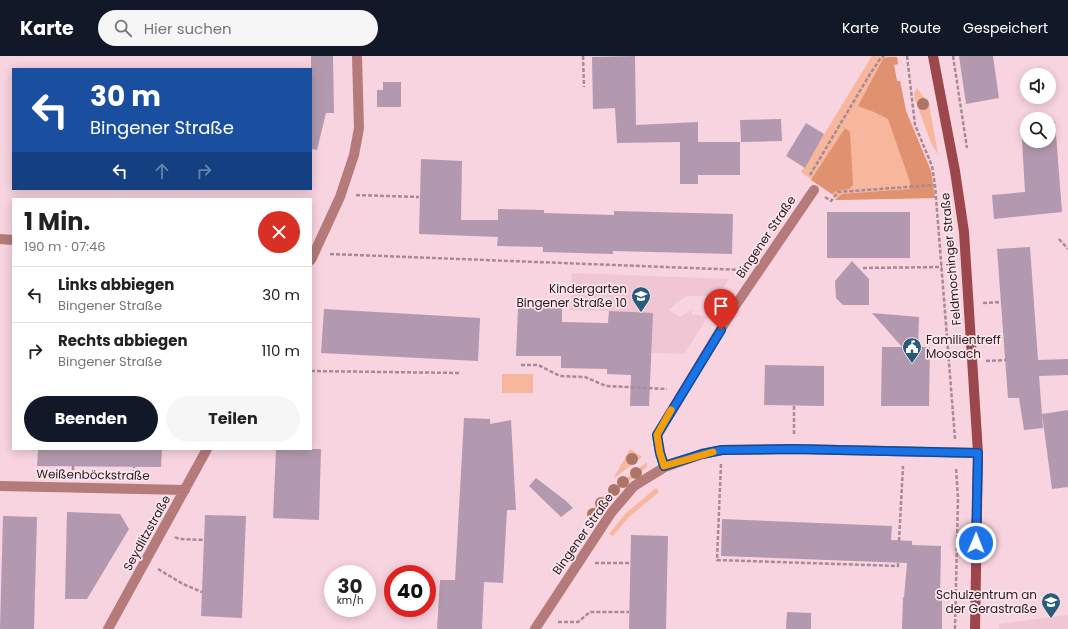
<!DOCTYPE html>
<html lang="de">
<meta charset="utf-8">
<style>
body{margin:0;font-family:Poppins,sans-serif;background:#f6f6f6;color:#222;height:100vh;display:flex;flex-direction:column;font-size:15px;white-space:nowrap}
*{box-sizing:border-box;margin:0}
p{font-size:13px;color:#767676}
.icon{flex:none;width:22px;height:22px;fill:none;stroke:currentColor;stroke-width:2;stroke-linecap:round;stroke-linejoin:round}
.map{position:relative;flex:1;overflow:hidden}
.drawer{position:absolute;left:12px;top:142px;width:300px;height:252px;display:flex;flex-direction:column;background:#fff;border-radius:0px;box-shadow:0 2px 10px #0003}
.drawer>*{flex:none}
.top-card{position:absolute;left:12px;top:12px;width:300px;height:122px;border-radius:0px;box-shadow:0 2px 10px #0003;background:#1a4fa0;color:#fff;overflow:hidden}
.tools{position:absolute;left:1020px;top:12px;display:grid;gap:8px}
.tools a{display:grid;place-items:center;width:36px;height:36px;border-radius:50%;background:#fff;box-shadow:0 2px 10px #0003;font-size:20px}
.speed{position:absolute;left:324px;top:509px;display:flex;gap:8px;font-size:20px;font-weight:700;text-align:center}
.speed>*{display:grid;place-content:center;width:52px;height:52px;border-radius:50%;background:#fff;box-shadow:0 2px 10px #0003;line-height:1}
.speed small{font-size:10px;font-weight:400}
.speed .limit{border:6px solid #d22;background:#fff;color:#111}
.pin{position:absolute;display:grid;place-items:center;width:34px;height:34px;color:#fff;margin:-41px -17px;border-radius:50% 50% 50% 0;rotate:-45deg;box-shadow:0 0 4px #0007}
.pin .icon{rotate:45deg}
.me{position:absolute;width:44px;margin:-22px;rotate:1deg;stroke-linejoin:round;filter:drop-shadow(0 0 3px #0008)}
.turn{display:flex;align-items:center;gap:14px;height:84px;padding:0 12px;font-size:18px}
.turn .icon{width:52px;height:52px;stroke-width:2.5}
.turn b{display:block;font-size:28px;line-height:34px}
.lanes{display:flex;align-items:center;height:38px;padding:0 12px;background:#0003;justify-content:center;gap:20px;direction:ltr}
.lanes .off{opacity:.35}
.round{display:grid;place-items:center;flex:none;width:42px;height:42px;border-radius:21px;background:#f6f6f6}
.head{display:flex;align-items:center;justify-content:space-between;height:68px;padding:0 12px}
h1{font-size:24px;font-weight:700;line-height:30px}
.action{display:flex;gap:8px;margin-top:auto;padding:8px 12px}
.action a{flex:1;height:46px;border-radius:24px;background:#111827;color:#fff;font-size:16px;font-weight:700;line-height:46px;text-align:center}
.action a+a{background:#f6f6f6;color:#222}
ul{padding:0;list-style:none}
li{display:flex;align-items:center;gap:12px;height:56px;padding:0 12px;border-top:1px solid #e0e0e0}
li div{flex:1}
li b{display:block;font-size:15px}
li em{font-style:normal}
header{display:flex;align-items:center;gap:24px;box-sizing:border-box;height:56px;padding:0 20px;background:#111827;color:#fff}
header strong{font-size:19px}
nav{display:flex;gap:22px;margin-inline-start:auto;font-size:14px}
.search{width:280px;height:36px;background:#f6f6f6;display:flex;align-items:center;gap:10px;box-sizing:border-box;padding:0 14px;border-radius:22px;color:#767676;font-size:15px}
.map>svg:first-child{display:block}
.built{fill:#f0c5d4}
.green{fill:#f7b79d}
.forest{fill:#df9170}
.building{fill:#b399af}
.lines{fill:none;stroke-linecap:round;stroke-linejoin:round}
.path{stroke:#a68b95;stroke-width:2.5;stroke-dasharray:4 2;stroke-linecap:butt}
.street{stroke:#b57a7a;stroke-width:10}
.secondary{stroke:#9b474b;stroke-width:10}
.tree{fill:#ac7566}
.route-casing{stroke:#114b97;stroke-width:10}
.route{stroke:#1a73e8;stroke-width:7}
.slow{stroke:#f59e0b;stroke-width:7}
.labels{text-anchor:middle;stroke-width:3.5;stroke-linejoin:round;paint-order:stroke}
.street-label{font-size:12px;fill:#2d2025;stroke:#fbe5ed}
.poi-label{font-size:12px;fill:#2d2025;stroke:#fbe5ed;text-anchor:end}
</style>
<header>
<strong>Karte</strong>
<div class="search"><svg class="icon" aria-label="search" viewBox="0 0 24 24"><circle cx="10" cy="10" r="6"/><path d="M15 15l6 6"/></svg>Hier suchen</div>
<nav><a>Karte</a><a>Route</a><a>Gespeichert</a></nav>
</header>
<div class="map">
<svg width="1068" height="573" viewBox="0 0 1068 573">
<rect width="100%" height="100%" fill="#f8d3e0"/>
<path class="built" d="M572,217L729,223L718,240H687L677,246L669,254L680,261L692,254V259L708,260L684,298L607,295L609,255L570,254Z
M1068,559V573H999V568Z"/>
<path class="green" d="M872,0L897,1L898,8L894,9L897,25H900L906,55L931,115L935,142L835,144L837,142L801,116Z
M917,32L929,48L938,98L931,87L915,43L914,37Z
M502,318H533V337H502Z
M630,393L642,401L613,423Z
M647,406V411L619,433L594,461L587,462L600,443Z
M656,432L659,436L629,461L613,480L609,478L626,457Z"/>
<path class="forest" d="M889,1H897L898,8L894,9L897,25H900L906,55L931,115L935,142L835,144L842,138L910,133V126L888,63L874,56L858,50L883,3Z
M845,72L850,76L853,129L849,133L836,135L832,138L811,124Z"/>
<path class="building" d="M311,0H333L334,57H326L317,94L311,93Z
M635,0L636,69L698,66V86H740V119H698V128H680V86L617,87L615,52L593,53L592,1Z
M959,0H993L999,42L966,48Z
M383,26H401V51H377V34H383Z
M781,63L782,85L741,86L740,64Z
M1055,65L1062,156L994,163L992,139L1025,136L1021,68H1027V85H1049V66Z
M806,67L824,78L805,112L786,100Z
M421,103L462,105L461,164H498V153L544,154V157L614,159V155L733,158L732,198L613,195V198L543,196V191L497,190L498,181L419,178Z
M827,156H910V202H827Z
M1030,191L1038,304L1068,303V319L1039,320L1043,372L1024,374L1019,342H1008L997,193Z
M852,205L869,223V249H843L836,242L835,225Z
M518,251L562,252V266L608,267L609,255L653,257L649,350H630L631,319L607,318V313L561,312V300H516Z
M324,253L480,262L478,305L321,297Z
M872,257L919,261L918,291H930L929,350H881L882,291H902Z
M765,309L824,310V350L764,349Z
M1068,354V431L1052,433L1042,358Z
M464,362L490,363V368L511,364L516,454H507L503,527L484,526L482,573H437L440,524H455Z
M38,393H162L161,411L37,410Z
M278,393H321L319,464L273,462L276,394Z
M536,422L566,445L573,452L561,461L529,430Z
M67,456L120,458L129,473L87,543H65Z
M205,459L246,460L242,562L201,560Z
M3,460L37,461L34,573H0Z
M722,463L892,470L891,484L912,485V489L941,490L940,543H942V573H902L903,541H904L907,507L721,500Z
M631,479L668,480L666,573H629Z
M787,556L811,557V573H786Z"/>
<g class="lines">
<path class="path" d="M583,0L584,31
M907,0L915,69L932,110L935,129L955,383
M953,0L967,92
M810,119L870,18L880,3L884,0
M356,139L419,141
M825,141L831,145L838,136L935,129
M1059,183L1068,193
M330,198L743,214
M863,212L942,211
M983,247L1002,246
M986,305L1006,304
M521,309H538L560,320L585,321L606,330L667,333
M311,315L459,317
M794,378V350
M721,408L717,504L898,510V506
M73,410V417
M134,418V411
M175,481L179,483L204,484
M899,485L903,410
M595,507H630
M158,513L183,528L202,536
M558,566H578L590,556H629
M955,573L958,442L956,412"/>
<path class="street" d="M0,183L13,184
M311,204L340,141L354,99L359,72L357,0
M665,411L660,397L657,379L735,250L814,134
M0,430L185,434
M108,573L207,393
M535,573L611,457L634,430L665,411L702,398L722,394L793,393L978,397"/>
<path class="secondary" d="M933,0L955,115L964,176L978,397L975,573"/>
</g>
<g class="tree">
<circle cx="923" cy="48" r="6"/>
<circle cx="632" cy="403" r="6"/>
<circle cx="636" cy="417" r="6"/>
<circle cx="623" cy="426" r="6"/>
<circle cx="614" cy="434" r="6"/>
<circle cx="601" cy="447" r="6"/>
<circle cx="593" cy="458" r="6"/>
</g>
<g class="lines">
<defs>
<path id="route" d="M721,274L657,379L660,397L664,410L702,398L722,394L793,393L978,397L976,487"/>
</defs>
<use href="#route" class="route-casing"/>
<use href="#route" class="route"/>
<path class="slow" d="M671,354L657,379L660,397L664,410L713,396"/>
</g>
<defs>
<symbol id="school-pin" viewBox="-11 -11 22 30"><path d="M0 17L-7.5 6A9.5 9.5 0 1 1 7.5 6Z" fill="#285d79" stroke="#fbe5ed"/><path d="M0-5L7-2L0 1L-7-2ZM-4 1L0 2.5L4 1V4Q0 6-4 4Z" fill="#fff"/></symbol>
<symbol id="civic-pin" viewBox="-11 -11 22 30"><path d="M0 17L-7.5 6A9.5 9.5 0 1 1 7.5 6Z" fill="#285d79" stroke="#fbe5ed"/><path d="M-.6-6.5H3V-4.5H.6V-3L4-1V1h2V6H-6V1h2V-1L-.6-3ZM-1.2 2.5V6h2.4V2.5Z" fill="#fff"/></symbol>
</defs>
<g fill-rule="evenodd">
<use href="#school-pin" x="630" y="229" width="22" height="30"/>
<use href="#civic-pin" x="901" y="280" width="22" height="30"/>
<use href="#school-pin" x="1040" y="535" width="22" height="30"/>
</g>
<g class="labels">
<g class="street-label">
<text transform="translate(766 181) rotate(-56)" y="4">Bingener Straße</text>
<text transform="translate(951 203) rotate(-95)" y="4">Feldmochinger Straße</text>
<text transform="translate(93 419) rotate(1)" y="4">Weißenböckstraße</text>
<text transform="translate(147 477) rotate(-61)" y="4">Seydlitzstraße</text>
<text transform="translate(583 478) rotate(-55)" y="4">Bingener Straße</text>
</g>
<g class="poi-label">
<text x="627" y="237">Kindergarten<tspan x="627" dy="14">Bingener Straße 10</tspan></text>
<text x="926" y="288" text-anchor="start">Familientreff<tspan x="926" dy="14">Moosach</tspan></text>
<text x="1037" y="543">Schulzentrum an<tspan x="1037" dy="14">der Gerastraße</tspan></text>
</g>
</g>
</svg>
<div class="tools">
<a><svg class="icon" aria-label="sound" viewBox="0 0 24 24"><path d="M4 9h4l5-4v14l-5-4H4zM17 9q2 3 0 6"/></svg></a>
<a><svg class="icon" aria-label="search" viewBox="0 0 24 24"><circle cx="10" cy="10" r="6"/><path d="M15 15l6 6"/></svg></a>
</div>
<div class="speed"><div>30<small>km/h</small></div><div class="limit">40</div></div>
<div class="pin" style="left:721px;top:274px;background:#d93025"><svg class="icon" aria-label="arrive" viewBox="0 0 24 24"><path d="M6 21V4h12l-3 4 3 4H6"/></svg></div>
<svg class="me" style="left:976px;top:487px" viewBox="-20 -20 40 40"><circle r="17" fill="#1a73e8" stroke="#fff" stroke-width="3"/><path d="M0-11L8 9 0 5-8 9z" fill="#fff"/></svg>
<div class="top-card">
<div class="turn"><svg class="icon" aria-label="left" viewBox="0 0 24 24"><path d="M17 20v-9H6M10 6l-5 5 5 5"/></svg><div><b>30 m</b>Bingener Straße</div></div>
<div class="lanes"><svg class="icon" aria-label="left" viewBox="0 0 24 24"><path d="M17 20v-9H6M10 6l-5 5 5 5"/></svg><svg class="icon off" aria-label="ahead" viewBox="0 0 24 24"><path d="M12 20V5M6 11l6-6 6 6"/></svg><svg class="icon off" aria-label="right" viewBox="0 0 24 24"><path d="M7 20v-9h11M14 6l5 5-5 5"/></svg></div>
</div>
<section class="drawer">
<div class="head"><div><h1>1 Min.</h1><p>190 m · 07:46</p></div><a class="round" style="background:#d93025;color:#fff"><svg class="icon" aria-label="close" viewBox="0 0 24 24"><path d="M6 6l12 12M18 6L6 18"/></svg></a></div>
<ul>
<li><svg class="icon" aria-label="left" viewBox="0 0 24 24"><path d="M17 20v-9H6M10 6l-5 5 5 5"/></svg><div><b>Links abbiegen</b><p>Bingener Straße</p></div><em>30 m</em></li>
<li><svg class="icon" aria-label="right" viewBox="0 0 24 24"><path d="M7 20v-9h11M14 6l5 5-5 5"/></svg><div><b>Rechts abbiegen</b><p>Bingener Straße</p></div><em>110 m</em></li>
</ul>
<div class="action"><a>Beenden</a><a>Teilen</a></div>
</section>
</div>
